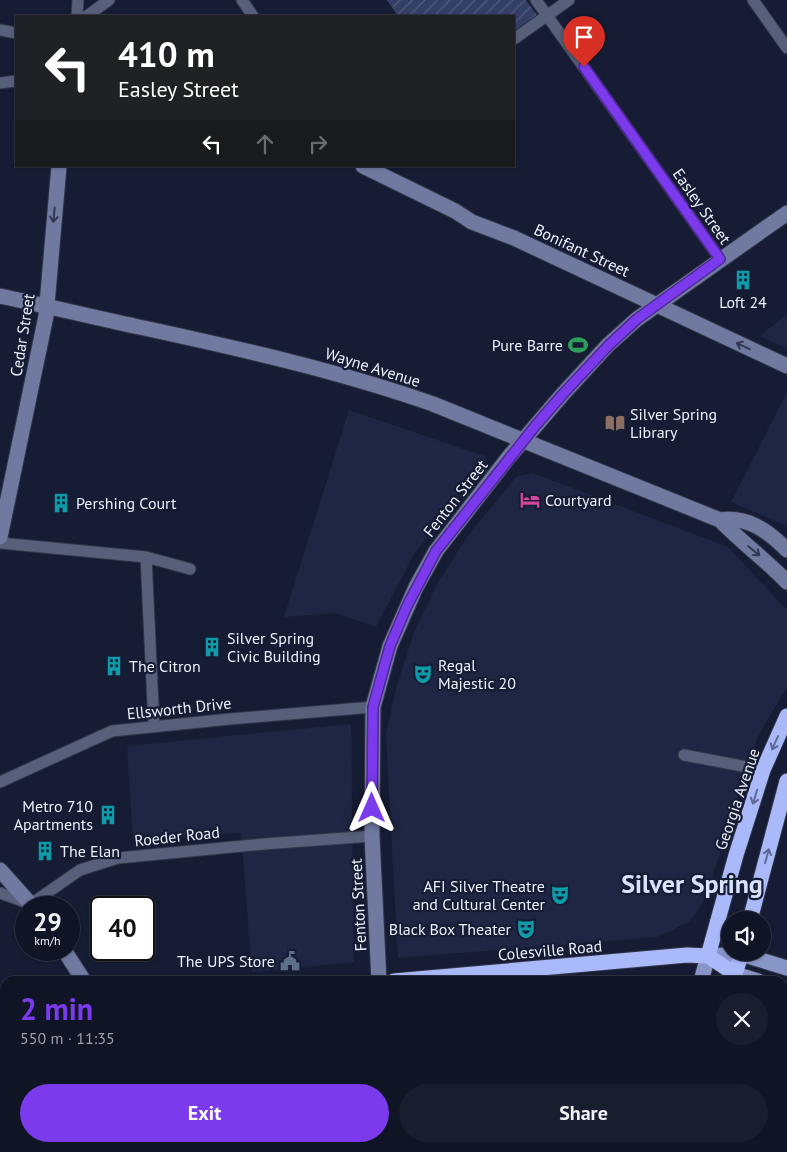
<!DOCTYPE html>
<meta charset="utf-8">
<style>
body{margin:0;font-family:"PT Sans",sans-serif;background:#191e2e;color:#f1f3f6;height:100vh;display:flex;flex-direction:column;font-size:19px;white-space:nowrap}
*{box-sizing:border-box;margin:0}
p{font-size:16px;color:#9c9fa7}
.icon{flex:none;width:28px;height:28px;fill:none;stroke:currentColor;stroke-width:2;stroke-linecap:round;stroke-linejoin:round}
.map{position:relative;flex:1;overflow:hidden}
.side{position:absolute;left:0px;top:976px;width:788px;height:176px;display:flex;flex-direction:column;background:#101526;border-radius:15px 15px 0 0;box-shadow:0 1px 4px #0004,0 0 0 1px #303443}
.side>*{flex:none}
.guide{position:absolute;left:15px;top:15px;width:500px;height:152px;border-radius:0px;box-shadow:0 1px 4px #0004,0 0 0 1px #303443;background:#202124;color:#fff;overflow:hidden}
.fabs{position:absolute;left:721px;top:911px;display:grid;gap:10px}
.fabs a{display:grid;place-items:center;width:50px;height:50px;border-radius:50%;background:#101526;box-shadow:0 1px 4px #0004,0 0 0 1px #303443;font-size:25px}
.speed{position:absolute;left:15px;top:896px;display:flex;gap:10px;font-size:25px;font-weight:700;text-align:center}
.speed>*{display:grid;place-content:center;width:65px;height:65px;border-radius:50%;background:#101526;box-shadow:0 1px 4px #0004,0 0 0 1px #303443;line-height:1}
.speed small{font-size:12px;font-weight:400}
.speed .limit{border:2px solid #111;border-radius:8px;background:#fff;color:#111}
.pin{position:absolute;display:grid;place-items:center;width:42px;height:42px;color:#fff;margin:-51px -21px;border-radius:50% 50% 50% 0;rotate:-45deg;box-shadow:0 0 5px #0007}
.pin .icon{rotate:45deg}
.me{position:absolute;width:55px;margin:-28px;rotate:0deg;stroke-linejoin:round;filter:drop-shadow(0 0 4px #0008)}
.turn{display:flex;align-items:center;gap:18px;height:105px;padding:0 20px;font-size:22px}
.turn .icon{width:65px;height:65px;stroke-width:2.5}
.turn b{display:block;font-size:35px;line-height:42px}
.lanes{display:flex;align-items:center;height:48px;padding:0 20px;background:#0003;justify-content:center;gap:25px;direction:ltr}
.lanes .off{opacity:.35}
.round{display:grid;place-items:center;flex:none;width:52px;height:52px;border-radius:26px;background:#191e2e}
.headline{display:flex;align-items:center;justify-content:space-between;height:85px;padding:0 20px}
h1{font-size:30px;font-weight:700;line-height:38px;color:#7c3aed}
.cta{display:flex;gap:10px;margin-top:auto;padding:10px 20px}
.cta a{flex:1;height:58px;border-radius:30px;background:#7c3aed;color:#fff;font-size:20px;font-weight:700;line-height:58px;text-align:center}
.cta a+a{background:#191e2e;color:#f1f3f6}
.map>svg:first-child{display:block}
.built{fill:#1e2643}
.garden{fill:url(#garden-furrows)}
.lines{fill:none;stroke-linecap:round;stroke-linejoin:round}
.street-casing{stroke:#313547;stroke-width:13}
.secondary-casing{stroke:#313547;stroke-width:17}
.primary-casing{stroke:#313547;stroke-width:17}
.highway-casing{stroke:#313547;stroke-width:17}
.street{stroke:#575f7b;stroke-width:11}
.secondary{stroke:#707aa1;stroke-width:15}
.primary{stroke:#8895c7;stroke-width:15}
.highway{stroke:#a9b9fa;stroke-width:15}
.oneway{stroke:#313854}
.oneway2{stroke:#606a96}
.route-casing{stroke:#51269a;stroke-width:12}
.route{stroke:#7c3aed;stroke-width:9}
.labels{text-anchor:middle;stroke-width:4.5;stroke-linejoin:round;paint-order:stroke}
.street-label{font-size:16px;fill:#ebf0fd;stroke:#161c33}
.poi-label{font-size:16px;fill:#ebf0fd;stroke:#161c33;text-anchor:start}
.town-label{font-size:26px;font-weight:bold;fill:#dae3fd;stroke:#161c33}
</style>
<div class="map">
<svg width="787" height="1152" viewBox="0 0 787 1152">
<defs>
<pattern id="garden-furrows" width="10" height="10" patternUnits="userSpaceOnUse" patternTransform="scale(1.25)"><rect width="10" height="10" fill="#343f67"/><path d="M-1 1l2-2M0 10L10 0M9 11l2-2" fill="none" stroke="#525b7e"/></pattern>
</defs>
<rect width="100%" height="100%" fill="#161c33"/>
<path class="built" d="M787,314V349L760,336Z
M787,392V526L731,502Z
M349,410L487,457L414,554L376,627L335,613L284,617Z
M533,473L728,547L787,610V687L758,736L706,896L698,911L689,922L657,937L398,958L386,735L395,692L414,632L439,581L467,537L517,476Z
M351,724L354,962L252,972L241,833L133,840L127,746Z
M782,1004L787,1005V1066L783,1065Z"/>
<path class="garden" d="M387,0H526L537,15L514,31V16H398Z"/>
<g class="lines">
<defs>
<path id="street" d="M242,0L253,16
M536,0L720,259
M753,0L787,48
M77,16L78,0
M87,16L109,0
M0,30L16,33
M514,39L569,0
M0,83L16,81
M0,543L146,557L190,569
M146,557L154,726
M684,755L763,770
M0,782L112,731L230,719L373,707
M0,893L31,904L80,870L118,858L264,844L372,836"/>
<path id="secondary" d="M363,166L455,211L472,222L514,238L787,366
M0,296C48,306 96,318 144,328C241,349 339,371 433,404L720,520C741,542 766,560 787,582
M720,520C748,516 768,531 787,550
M0,537L46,316L59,166
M0,870L34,908
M64,950L84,981
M379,981L372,836L373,707L390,646L416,587L436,551L508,458L562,395L607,346L637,319L787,213
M121,1148L122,1152
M391,1148L392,1152"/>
<path id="primary" d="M701,981L708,956L741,954L787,968
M733,981L735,974L758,981
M782,990L787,991
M656,1148L660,1152
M675,1152L676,1148"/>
<path id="highway" d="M750,920L787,781
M708,956L736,855L763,770L787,716
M394,981L687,955L708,956L735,974L742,952
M0,1042L5,1041"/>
</defs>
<use href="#street" class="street-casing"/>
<use href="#secondary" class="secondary-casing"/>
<use href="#primary" class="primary-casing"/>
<use href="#highway" class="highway-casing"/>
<use href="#street" class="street"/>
<use href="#secondary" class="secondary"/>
<use href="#primary" class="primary"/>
<use href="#highway" class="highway"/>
</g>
<defs><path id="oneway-shaft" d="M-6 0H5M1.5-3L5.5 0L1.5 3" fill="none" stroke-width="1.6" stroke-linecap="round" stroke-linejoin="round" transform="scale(1.25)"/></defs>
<g class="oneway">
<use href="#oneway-shaft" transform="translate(54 215) rotate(95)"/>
<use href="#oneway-shaft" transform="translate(743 346) rotate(-155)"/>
<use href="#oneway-shaft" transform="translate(754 551) rotate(39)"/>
</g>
<g class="oneway2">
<use href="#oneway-shaft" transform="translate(775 743) rotate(114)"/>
<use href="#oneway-shaft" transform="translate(755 797) rotate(107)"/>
<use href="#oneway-shaft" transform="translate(767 856) rotate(-75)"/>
</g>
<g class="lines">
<defs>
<path id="route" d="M372,808L373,707L390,646L407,606L436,551L536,425L562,395L608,346L637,319L720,259L584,67"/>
</defs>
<use href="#route" class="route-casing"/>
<use href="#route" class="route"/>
</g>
<defs>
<symbol id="building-bare" viewBox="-9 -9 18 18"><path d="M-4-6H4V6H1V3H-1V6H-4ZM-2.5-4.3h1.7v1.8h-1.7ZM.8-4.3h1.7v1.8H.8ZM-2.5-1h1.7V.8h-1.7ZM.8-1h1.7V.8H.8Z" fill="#0f9aa8" stroke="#161c33" stroke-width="2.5" paint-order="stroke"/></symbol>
<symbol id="stadium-bare" viewBox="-9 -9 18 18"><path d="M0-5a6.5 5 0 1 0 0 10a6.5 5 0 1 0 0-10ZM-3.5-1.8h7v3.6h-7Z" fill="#2e9e5b" stroke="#161c33" stroke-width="2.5" paint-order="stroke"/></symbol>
<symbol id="library-bare" viewBox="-9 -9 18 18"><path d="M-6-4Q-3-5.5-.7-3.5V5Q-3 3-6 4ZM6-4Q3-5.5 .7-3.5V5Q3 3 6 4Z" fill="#8d6e63" stroke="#161c33" stroke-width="2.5" paint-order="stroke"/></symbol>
<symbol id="hotel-bare" viewBox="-9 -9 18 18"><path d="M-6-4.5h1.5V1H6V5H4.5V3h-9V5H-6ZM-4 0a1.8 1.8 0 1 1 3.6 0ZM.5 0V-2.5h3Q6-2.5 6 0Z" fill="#d1479c" stroke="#161c33" stroke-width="2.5" paint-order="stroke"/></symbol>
<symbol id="theatre-bare" viewBox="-9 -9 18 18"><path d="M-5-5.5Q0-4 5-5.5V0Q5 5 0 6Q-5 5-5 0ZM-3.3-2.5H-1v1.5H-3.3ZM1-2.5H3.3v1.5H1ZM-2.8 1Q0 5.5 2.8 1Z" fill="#0f9aa8" stroke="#161c33" stroke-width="2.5" paint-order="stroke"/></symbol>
<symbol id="civic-bare" viewBox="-9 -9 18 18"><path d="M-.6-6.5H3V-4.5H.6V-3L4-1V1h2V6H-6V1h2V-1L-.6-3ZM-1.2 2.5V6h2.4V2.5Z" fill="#5c6f8a" stroke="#161c33" stroke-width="2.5" paint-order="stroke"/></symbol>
</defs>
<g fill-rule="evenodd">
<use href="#building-bare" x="729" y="266" width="28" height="28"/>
<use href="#stadium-bare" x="564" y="331" width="28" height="28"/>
<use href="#library-bare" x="601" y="409" width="28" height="28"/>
<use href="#hotel-bare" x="516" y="486" width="28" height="28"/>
<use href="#building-bare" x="47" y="489" width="28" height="28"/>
<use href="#building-bare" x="198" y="633" width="28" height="28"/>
<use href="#building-bare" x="100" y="652" width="28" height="28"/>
<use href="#theatre-bare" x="409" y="660" width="28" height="28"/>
<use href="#building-bare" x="94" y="801" width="28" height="28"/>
<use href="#building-bare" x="31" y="837" width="28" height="28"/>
<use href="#theatre-bare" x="546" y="881" width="28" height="28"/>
<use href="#theatre-bare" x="512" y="915" width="28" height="28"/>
<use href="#civic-bare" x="276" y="947" width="28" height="28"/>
</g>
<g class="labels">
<g class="street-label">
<text transform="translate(702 206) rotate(55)" y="6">Easley Street</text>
<text transform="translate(582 250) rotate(25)" y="6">Bonifant Street</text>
<text transform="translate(22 335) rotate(-81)" y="6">Cedar Street</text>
<text transform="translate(373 367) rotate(17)" y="6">Wayne Avenue</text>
<text transform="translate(455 498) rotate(-52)" y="6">Fenton Street</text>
<text transform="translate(179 708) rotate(-6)" y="6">Ellsworth Drive</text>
<text transform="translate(737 799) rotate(-71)" y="6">Georgia Avenue</text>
<text transform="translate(177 836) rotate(-6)" y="6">Roeder Road</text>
<text transform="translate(358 905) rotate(-93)" y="6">Fenton Street</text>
<text transform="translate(550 950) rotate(-5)" y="6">Colesville Road</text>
</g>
<g class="poi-label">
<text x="743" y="308" text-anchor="middle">Loft 24</text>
<text x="563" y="351" text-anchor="end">Pure Barre</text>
<text x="630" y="420">Silver Spring<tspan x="630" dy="18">Library</tspan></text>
<text x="545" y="506">Courtyard</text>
<text x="76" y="509">Pershing Court</text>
<text x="227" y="644">Silver Spring<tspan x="227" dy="18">Civic Building</tspan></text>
<text x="438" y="671">Regal<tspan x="438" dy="18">Majestic 20</tspan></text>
<text x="129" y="672">The Citron</text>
<text x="93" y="812" text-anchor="end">Metro 710<tspan x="93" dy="18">Apartments</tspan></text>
<text x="60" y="857">The Elan</text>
<text x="545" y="892" text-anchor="end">AFI Silver Theatre<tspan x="545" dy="18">and Cultural Center</tspan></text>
<text x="511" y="935" text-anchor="end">Black Box Theater</text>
<text x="275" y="967" text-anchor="end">The UPS Store</text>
</g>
<g class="town-label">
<text x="692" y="893">Silver Spring</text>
</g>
</g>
</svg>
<div class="fabs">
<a><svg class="icon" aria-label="sound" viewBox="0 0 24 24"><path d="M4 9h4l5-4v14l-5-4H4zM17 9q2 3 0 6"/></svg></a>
</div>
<div class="speed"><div>29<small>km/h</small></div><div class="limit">40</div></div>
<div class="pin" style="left:584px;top:67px;background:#d93025"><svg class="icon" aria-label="arrive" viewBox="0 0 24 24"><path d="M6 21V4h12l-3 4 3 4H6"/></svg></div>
<svg class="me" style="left:372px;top:808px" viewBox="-20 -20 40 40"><path d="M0-17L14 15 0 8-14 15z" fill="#7c3aed" stroke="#fff" stroke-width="4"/></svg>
<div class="guide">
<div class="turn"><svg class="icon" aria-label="left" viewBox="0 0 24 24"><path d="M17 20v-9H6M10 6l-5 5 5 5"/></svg><div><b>410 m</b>Easley Street</div></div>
<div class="lanes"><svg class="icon" aria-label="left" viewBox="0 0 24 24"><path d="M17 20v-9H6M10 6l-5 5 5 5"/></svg><svg class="icon off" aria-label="ahead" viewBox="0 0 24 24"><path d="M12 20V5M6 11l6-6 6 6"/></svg><svg class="icon off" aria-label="right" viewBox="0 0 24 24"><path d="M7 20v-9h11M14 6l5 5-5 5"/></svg></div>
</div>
<section class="side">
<div class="headline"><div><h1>2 min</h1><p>550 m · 11:35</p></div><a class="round"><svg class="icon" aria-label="close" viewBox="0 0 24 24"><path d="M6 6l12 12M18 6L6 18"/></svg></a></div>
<div class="cta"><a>Exit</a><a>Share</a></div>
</section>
</div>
